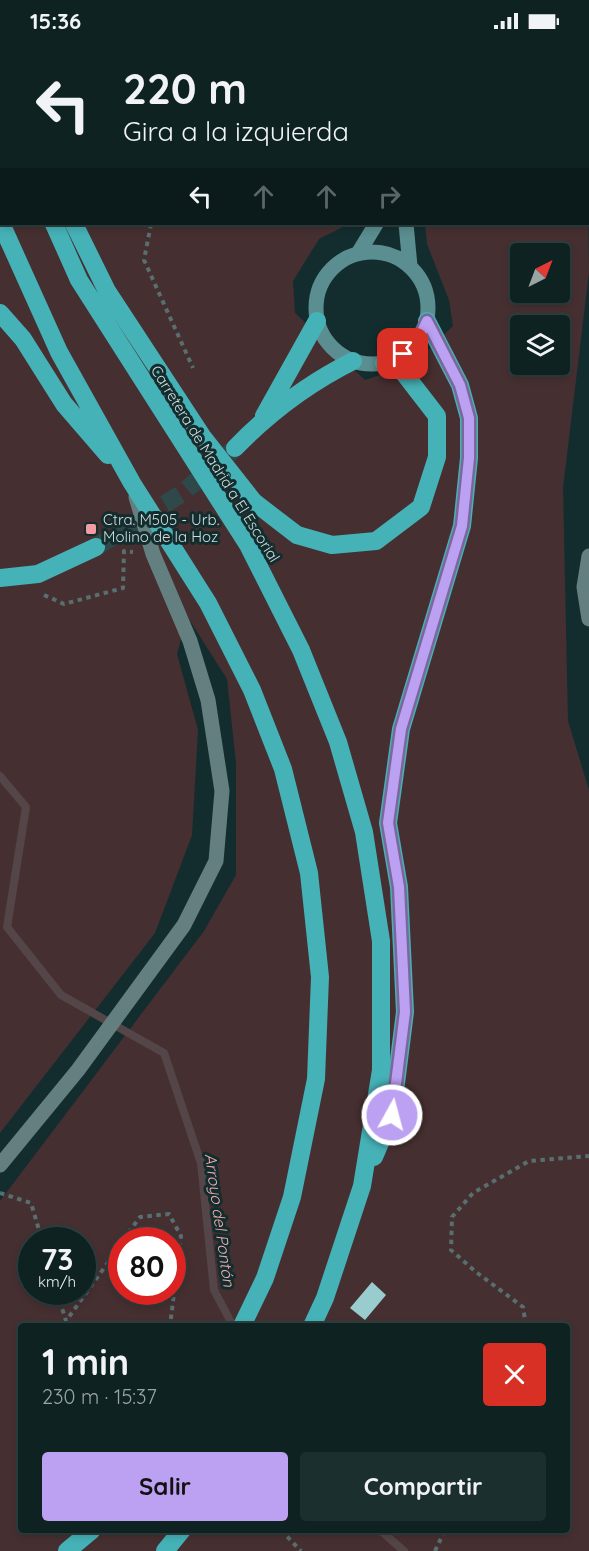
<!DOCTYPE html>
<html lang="es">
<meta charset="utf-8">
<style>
body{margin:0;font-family:Quicksand,sans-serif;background:#1c2f2f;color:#f1f3f6;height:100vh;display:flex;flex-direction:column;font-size:22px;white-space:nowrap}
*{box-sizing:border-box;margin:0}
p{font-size:20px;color:#9ba4a5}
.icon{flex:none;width:33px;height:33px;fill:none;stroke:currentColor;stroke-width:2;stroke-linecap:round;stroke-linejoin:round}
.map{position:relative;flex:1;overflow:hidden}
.sheet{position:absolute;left:18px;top:1281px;width:552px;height:210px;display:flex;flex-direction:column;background:#0e2222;border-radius:6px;box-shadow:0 3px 9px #0003,0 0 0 2px #2e3f40}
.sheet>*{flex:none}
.banner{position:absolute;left:0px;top:0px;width:590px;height:183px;box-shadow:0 3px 9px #0003,0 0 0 2px #2e3f40;background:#0e2222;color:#f1f3f6;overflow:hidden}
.needle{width:39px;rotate:42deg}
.controls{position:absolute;left:510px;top:201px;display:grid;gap:12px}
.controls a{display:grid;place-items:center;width:60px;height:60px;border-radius:6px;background:#0e2222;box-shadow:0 3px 9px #0003,0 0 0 2px #2e3f40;font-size:30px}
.speed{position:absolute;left:18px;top:1185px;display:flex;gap:12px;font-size:30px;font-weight:700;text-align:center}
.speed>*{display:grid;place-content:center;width:78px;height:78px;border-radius:50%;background:#0e2222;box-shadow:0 3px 9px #0003,0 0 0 2px #2e3f40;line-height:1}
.speed small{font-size:15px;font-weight:400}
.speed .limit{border:9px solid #d22;background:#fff;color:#111}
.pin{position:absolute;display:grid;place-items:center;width:51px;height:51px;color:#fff;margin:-26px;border-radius:12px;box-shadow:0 3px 9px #0006}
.me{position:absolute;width:66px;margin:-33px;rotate:7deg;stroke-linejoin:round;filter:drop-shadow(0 0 4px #0008)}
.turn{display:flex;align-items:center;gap:21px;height:126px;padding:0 24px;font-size:27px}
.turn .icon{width:78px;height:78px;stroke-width:2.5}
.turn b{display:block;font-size:42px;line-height:51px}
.lanes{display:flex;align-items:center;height:57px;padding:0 24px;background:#0003;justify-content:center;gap:30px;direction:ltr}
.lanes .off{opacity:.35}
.round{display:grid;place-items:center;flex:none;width:63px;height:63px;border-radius:6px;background:#1c2f2f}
.headline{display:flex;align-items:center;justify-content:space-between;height:102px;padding:0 24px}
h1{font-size:36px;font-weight:800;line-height:45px}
.button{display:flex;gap:12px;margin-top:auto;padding:12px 24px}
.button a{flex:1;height:69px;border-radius:6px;background:#bca0f2;color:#111;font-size:24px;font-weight:800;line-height:69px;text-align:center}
.button a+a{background:#1c2f2f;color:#f1f3f6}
.status{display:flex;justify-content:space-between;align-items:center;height:42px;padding:0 30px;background:#0e2222;direction:ltr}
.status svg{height:16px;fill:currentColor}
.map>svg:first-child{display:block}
.green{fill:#462f31;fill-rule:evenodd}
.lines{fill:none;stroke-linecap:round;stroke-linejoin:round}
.stream{stroke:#544548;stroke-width:8}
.building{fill:#99cccf}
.highway-tunnel{stroke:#2f4849;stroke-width:18;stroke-dasharray:18 9;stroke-linecap:butt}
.path{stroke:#586e6f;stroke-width:4;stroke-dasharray:4.5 4.5;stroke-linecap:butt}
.street{stroke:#647f80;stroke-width:15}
.secondary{stroke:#5b8e90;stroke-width:15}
.highway{stroke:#45b2b7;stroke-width:18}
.route-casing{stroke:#7a689d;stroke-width:15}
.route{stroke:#bca0f2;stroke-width:10}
.poi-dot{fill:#f49aa2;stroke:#132d2e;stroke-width:2}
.labels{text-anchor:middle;stroke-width:6;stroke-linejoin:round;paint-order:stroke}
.street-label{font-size:15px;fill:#d0dedf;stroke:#132d2e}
.poi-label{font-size:15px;fill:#d0dedf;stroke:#132d2e;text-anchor:start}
.water-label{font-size:16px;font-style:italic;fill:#f4adb2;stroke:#132d2e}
</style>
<div class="status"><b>15:36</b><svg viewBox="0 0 49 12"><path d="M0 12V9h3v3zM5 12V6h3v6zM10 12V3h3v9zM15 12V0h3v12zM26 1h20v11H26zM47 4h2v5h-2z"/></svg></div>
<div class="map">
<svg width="589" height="1509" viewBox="0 0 589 1509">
<rect width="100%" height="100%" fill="#132d2e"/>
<path class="green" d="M0,0H414L2,2V182H344L343,185L319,197L293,239L295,271L365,338L415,321L453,284L449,258L427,202L425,182H588V145L589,230L563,446L568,679L589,748V1509H0V1159L204,889L236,833V721L227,637L187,574L177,612L198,688L192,793L155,891L0,1091ZM520,212H560V250H520ZM520,284H560V322H520ZM32,1198H82V1250H32ZM122,1198H172V1250H122ZM21,1284H567V1488H21Z"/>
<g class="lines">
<path class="stream" d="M0,734L26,765L7,885L61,953L164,1011L201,1121L214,1248L233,1284
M380,1488L404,1509"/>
</g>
<path class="building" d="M372,1240L386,1253L365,1278L350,1266Z"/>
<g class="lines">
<path class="highway-tunnel" d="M96,505L181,452L233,408"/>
<path class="path" d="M125,0V2
M151,182L144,218L193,326
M44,553L64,562L123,546L124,509L133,510
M0,1151L31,1161L42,1198
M123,1198L140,1175L169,1172L181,1194L170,1284
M57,1250L66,1279L122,1201
M526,1284L523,1265L476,1230L451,1208L452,1175L473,1151L529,1119L589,1114
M281,1488L301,1509
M435,1509L445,1488"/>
<path class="street" d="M579,0V2
M588,24L589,26
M589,514L584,545L589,577
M0,1123L78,1028L184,883L216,819L222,749L208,658L190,599L153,512L136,455"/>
<path class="secondary" d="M450,2L451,0
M406,182L410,224
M359,210L376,182
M316 266a56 56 0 1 1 112 0a56 56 0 1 1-112 0Z"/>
<path class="highway" d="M0,13L2,17
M0,40L2,45
M0,179L59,310L132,441L208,561L252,648L283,727L309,831L320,935L316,1037L292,1155L265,1236L242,1284
M54,182L79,238L248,503L301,608L338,700L364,790L381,899V1028L362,1144L325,1256L312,1284
M74,182L107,249L202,394L254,460L297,493L332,503L376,499L421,465L437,415V374L403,330L384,321
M0,271L23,297L64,362L108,413
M264,374L317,279
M235,406C269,371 309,341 353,319
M0,536L38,532L96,505
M374,1115L392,1073L405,970L399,845L388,781L401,687L462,484L469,416V376L460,343L427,279
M67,1509L92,1488
M165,1509L182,1488"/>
</g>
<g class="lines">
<defs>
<path id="route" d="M392,1073L405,970L399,845L388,781L401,687L462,484L469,416V376L460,343L427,279L418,298L403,312"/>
</defs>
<use href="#route" class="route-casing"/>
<use href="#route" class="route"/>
</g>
<rect class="poi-dot" x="85" y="481" width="12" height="12" rx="3"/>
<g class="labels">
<g class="street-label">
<text transform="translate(215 422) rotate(58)" y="5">Carretera de Madrid a El Escorial</text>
</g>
<g class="poi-label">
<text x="103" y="483">Ctra. M505 - Urb.<tspan x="103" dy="17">Molino de la Hoz</tspan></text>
</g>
<g class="water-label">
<text transform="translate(220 1178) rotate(82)" y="6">Arroyo del Pontón</text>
</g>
</g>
</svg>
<div class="controls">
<a><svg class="needle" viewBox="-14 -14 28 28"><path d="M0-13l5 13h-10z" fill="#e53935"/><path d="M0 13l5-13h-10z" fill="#9ba4a5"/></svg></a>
<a><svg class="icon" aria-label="layers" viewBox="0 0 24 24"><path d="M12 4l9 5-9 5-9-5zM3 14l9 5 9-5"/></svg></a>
</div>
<div class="speed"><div>73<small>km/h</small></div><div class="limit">80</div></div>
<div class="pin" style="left:403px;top:312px;background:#d93025"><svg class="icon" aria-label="arrive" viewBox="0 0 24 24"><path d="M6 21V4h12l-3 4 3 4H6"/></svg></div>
<svg class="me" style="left:392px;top:1073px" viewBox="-20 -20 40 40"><circle r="17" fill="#bca0f2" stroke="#fff" stroke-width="3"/><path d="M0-11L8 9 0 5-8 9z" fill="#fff"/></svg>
<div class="banner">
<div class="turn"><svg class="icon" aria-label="left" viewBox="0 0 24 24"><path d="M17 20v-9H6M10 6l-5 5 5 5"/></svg><div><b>220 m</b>Gira a la izquierda</div></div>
<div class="lanes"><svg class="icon" aria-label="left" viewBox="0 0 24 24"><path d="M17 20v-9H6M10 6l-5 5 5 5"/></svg><svg class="icon off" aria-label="ahead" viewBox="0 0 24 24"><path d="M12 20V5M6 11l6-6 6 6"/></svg><svg class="icon off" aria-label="ahead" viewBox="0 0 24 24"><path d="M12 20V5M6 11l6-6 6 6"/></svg><svg class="icon off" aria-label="right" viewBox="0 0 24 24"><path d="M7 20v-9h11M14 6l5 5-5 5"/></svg></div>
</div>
<section class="sheet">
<div class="headline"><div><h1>1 min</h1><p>230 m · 15:37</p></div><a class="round" style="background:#d93025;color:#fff"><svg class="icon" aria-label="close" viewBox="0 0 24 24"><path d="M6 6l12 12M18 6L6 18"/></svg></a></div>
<div class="button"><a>Salir</a><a>Compartir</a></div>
</section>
</div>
